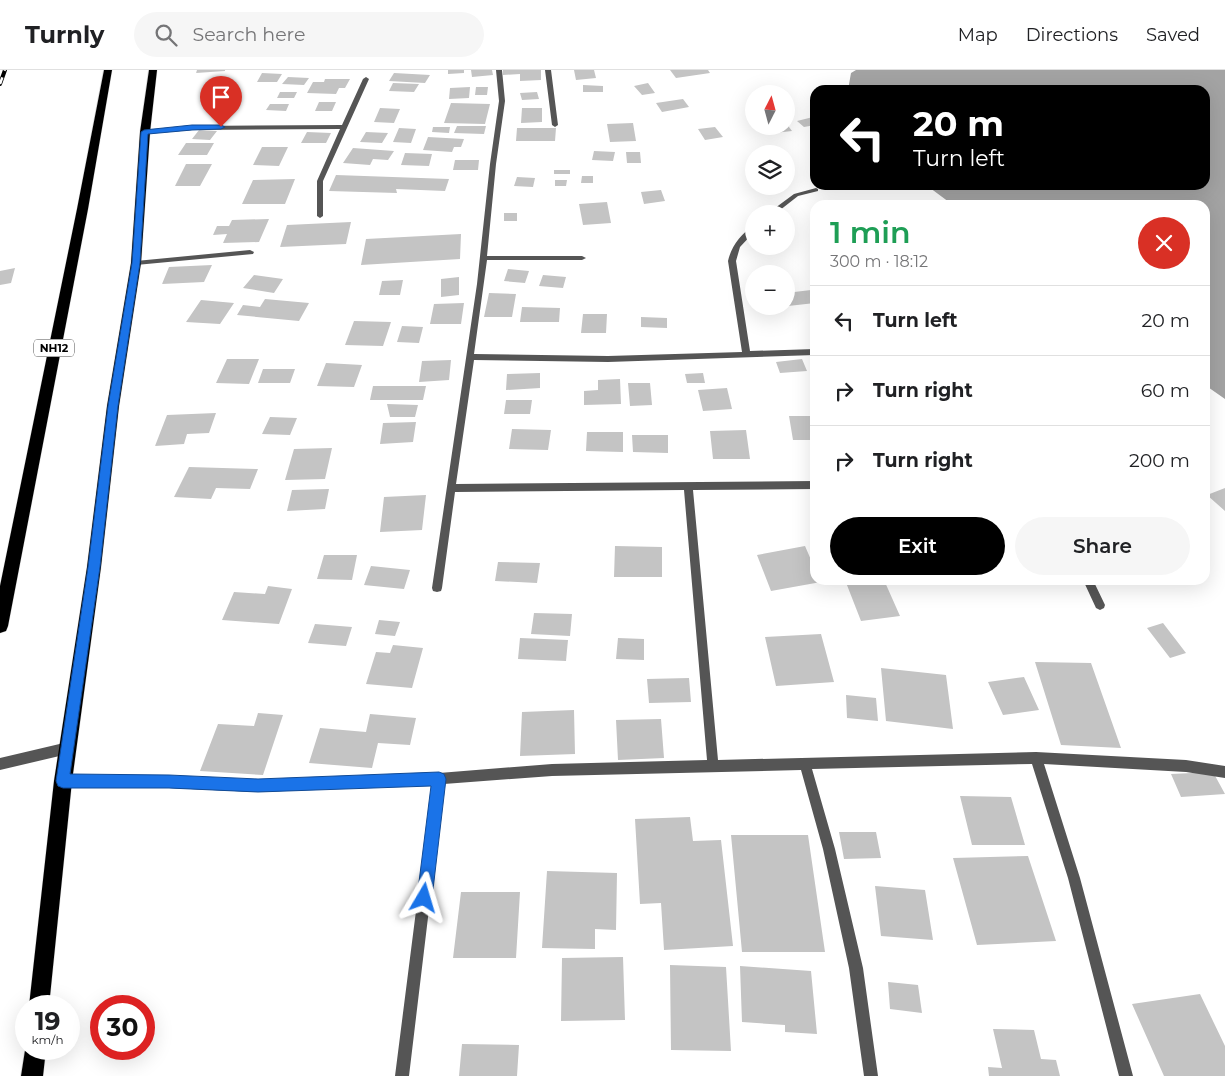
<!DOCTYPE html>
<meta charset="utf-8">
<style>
body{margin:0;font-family:Montserrat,sans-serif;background:#f6f6f6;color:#202124;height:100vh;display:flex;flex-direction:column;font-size:19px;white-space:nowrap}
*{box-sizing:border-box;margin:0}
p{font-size:16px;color:#757577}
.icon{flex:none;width:28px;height:28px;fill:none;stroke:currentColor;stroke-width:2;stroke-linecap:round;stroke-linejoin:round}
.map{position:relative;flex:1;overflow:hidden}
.sheet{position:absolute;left:810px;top:130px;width:400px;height:385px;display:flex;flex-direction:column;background:#fff;border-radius:15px;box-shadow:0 5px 20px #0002}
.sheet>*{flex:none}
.banner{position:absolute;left:810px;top:15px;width:400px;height:105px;border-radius:15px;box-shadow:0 5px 20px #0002;background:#000;color:#fff;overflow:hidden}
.needle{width:32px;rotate:6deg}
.controls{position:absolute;left:745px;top:15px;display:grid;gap:10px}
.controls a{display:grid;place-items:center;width:50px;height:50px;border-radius:50%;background:#fff;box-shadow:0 5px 20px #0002;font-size:25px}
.speed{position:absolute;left:15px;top:925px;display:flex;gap:10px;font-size:25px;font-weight:700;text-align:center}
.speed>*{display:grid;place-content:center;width:65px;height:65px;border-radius:50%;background:#fff;box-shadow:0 5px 20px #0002;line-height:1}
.speed small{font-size:12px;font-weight:400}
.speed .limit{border:8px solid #d22;background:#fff;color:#111}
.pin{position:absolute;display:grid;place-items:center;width:42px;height:42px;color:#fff;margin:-51px -21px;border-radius:50% 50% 50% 0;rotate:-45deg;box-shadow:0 0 5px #0007}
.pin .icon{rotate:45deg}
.me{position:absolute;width:55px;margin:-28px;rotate:7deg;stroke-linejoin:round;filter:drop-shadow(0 0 4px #0008)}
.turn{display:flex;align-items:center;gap:18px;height:105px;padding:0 20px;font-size:22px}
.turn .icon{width:65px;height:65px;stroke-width:2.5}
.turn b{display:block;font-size:35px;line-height:42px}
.round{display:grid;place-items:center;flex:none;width:52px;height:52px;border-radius:26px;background:#f6f6f6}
.head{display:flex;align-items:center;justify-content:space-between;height:85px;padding:0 20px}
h1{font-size:30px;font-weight:600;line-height:38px;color:#1e9e55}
.primary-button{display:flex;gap:10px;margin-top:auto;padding:10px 20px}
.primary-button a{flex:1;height:58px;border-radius:30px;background:#000;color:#fff;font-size:20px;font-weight:600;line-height:58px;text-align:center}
.primary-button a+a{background:#f6f6f6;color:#202124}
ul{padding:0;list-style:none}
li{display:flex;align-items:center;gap:15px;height:70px;padding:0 20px;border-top:1px solid #e0e0e0}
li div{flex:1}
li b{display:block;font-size:19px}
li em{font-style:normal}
header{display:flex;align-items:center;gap:30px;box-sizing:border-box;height:70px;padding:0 25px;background:#fff;border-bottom:1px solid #e0e0e0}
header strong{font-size:24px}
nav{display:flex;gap:28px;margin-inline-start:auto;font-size:18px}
.search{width:350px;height:45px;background:#f6f6f6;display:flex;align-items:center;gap:12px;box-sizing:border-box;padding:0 18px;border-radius:28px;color:#757577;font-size:19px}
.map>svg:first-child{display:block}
.water{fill:#a3a3a3}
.building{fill:#c4c4c4}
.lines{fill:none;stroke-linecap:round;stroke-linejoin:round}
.highway-casing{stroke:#dbdbdb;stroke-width:1}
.street{fill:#555;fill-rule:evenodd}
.highway{fill:#000;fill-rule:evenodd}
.rail-casing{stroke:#000;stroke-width:4}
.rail{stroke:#fff;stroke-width:2.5;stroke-dasharray:7;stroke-linecap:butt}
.route{fill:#1a73e8;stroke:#114b97}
.labels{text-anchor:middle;stroke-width:5;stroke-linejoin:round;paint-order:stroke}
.shield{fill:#fff;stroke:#4c4c4c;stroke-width:1}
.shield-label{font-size:11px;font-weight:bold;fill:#000}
</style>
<header>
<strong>Turnly</strong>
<div class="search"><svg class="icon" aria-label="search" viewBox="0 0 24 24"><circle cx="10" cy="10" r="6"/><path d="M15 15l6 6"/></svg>Search here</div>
<nav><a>Map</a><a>Directions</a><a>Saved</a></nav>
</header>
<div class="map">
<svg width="1225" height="1006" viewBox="0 0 1225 1006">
<rect width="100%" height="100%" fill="#fff"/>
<path class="water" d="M856,0H1225V329L1205,315V135H953L926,115H1205V20H848L851,3Z"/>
<path class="building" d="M197,0H225V1L196,3Z
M448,0H464V3L448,4Z
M471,0H492L493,5L472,7Z
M503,0H541V10L520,11V4L503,5Z
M574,0H594L596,8L576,10Z
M670,0H708L710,3L676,8Z
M262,3L282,4L277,12H257Z
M394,3L430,5L425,13L389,11Z
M288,7L309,8L304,15L282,14Z
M325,9H350L345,18H339L336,24L307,23L313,12H324Z
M393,13L419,14L414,22L389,21Z
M648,13L655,23L642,25L634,16Z
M583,15L603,16V22H583Z
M470,17L469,28L449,29L450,18Z
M476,17H488L487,25H475Z
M280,22H297L294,28H277Z
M537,22L539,29L522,30L520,23Z
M683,29L689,37L662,42L656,33Z
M319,32H336L332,41H315Z
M451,33L490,34L485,54L444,53Z
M270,34H289L286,41L266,40Z
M380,38L400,39L394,53L374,52Z
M522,38H542V52L521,53Z
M813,47L815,55L804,57L797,51Z
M633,53L636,71L610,72L607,54Z
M786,53L792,61L774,63L769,56H786Z
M457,56H486L484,64L454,63Z
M433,57H450L449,63L432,62Z
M715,57L723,67L705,70L698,59Z
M399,58L416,59L411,73L393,72Z
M517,58H556L555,71H516Z
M199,60L217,61L210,70L192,69Z
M307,62L331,63L326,73H301Z
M366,62L388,63L382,73L360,72Z
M428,67L464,69L461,77H454L452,82L423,80Z
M186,73H214L207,85H178Z
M262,77H288L279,96L253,95Z
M353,78L394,81L388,90L373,89L370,95L343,93Z
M594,81L615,82L613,91L592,90Z
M626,82H640L641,93H627Z
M405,83L432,84L429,96L401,95Z
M455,90H479L478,100H453Z
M186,94H212L200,116H175Z
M554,100H570V104H554Z
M336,105L449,109L445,121L396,119L397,123L329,121Z
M582,106H593V113H581Z
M517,107L535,108L533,117L514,116Z
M295,109L285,134H242L253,110Z
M555,110H567L566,116H555Z
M661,120L665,131L644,134L641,122Z
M607,132L611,153L583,155L579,134Z
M504,143H517V151H504Z
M269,149L259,172L223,173L227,164L213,165L217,156H229L232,150Z
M351,152L346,174L280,177L287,155Z
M461,164L460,189L361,195L366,169Z
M212,195L204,212L162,214L169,197Z
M15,198L11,213L0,215V201Z
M508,199L529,201L525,213L504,211Z
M254,205L283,209L274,223L243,218Z
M543,205L566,207L563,218L539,216Z
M459,207V225L441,227V209Z
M403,210L400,225H379L382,211Z
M811,220L815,233L788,236L786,223Z
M489,223L516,224L512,247H484Z
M265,229L309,233L299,251L237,245L243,235L260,237Z
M201,230L234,233L220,254L186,252Z
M464,233L461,254H430L434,234Z
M522,237L560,238L559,252H520Z
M583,244H607L606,263H581Z
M641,247L667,248V258L641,257Z
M354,251L391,252L383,276L345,275Z
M402,256L423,257L419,273L397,272Z
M227,289H259L249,314L216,313Z
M802,289L807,301L780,303L776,292Z
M451,290L449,310L419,312L422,291Z
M326,293L362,295L354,317L317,316Z
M263,299H295L290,313H258Z
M540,303V318L506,320L507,304Z
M703,303L705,313H687L685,304Z
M620,309L621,334L584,335V321L598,320V310Z
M628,313H650L652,335L630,336Z
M373,316H426L423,330H370Z
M727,318L732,339L703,341L698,320Z
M506,330H532L530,344H504Z
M387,334L418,335L415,347H390Z
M216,343L209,363L187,364L184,374L155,376L167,345Z
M789,346H815V370H793Z
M270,347L297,348L290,365L262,364Z
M416,352L413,372L380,374L383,353Z
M512,359L551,360L548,380L509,379Z
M746,360L750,389H713L710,361Z
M587,362H623V382L586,381Z
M632,365H668V383L633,382Z
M332,378L325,409L285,410L294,379Z
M189,397L258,399L250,419L216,418L211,429L174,427Z
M1225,418V441L1207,425Z
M329,419L325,439L287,441L292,420Z
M426,425L422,460L380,462L384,427Z
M615,476L662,477V507H614Z
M805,476L815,499V510H820L821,512L771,521L757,485Z
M324,485H357L352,510L317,509Z
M498,492L540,493L537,513L495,511Z
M371,496L410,500L404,519L364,515Z
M845,510H884L900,546L861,551Z
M268,516L292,519L279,554L222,550L234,522L265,524Z
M534,543L572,544L570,566L531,564Z
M379,550L400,552L395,566L375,564Z
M1163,553L1186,583L1170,588L1147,558Z
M315,554L352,557L346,576L308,573Z
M821,564L834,612L776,616L765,567Z
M520,568L568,570L566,591L518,589Z
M618,568L644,569V590L616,589Z
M393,575L423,578L412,618L366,614L376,582L390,583Z
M1035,592L1091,593L1121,678L1061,675Z
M881,598L946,605L953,659L886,651Z
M1024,607L1039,640L1003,645L988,612Z
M689,608L691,632L649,633L647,609Z
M846,625L876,628L878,651L847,648Z
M574,640L575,684L520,686L522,642Z
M258,643L283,645L263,705L200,701L218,654L254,656Z
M370,644L416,648L410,675L378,673L372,698L309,693L320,658L366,662Z
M661,649L664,688L618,690L616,650Z
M1213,702L1225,724L1181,727L1171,704Z
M960,726L1011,727L1025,775H972Z
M690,747L693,771L721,770L733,876L664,880L661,833L640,834L635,749Z
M839,762H876L881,788L844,789Z
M731,765H808L825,882H742Z
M1028,786L1056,871L977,875L953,788Z
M547,801L617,803L616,860L595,859V879L542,878Z
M875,816L925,820L933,870L881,866Z
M461,822H520L516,888H453Z
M623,887L625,950L561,951L562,888Z
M670,895L726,897L731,981L671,980Z
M740,896L811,901L817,964L785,962V955L742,952Z
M888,912L918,915L922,943L890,939Z
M1200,924L1225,976V1006H1164L1132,934Z
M993,959L1034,960L1041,989L1056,990L1060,1006H989L988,997L1002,998Z
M462,974L519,975L517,1006H459Z"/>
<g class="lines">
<defs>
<path id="highway" d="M104,0H112L88,139L8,556L6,561L0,563V516L77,139Z
M149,0H157L150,62L141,193L119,336L101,497L72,711L49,936H29L54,711L87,497L107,336L131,193L140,62Z
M26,974V979H46L43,1006H21Z"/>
</defs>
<use href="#highway" class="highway-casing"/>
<path class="street" d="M496,0H502L505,31L496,94L487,186H582L586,188L582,190H487L474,284L608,286L742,282L728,191C731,177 741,163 754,156V162L740,177L736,191L750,281L815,279V285L608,292L474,290L456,414L815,411V419L693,420L718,690L1036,682L1186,690L1225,696V708L1186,702L1044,694L1080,808L1133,1006H1119L1068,808L1032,694L812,699L835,779L863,898L878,1006H864L849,898L823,779L801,700L552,706L444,714L409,1006H395L432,715L258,722L169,718L63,717L59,715L57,711L59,707L63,705L169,706L258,710L439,703L552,694L707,690L684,420L455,422L442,518L441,521L437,522L433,521L432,518L477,214L490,94L499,31Z
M545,0H551L558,55L555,57L552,55Z
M366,7L369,9L323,111V146L320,148L317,146V111L340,59L192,60L145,64L142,62L145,60L192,56L342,55L363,9Z
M816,118L818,119V121L798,126L775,144H767L794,124Z
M250,180L254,182L253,184L136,195L132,193L136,191Z
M1083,510H1093L1105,535L1104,538L1100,540L1096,538Z
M68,672L72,674L74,678L72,682L68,684L0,700V688Z"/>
<use href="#highway" class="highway"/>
<defs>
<path id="rail" d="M0,14L5,0"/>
</defs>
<use href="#rail" class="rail-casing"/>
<use href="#rail" class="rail"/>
</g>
<path class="route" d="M192,55H221L225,57L221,59L192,60L148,64L140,193L118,336L100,497L70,704L169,705L258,709L439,702L444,704L446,709L432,828L430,833L424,835L419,833L417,828L431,716L258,722L169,718H63L58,716L56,711L88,497L108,336L132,193L141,62L144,60Z"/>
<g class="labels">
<rect class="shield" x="34" y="269.5" width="40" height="17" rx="4"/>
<g class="shield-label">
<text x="54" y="282">NH12</text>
</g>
</g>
</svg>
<div class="controls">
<a><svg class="needle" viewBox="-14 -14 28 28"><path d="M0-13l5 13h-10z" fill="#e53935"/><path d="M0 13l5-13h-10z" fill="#757577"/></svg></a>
<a><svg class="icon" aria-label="layers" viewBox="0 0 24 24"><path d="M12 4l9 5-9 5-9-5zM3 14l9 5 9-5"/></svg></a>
<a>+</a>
<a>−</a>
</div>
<div class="speed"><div>19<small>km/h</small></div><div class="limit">30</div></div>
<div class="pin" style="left:221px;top:57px;background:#d93025"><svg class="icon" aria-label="arrive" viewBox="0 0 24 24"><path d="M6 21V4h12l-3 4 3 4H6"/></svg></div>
<svg class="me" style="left:424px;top:828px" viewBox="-20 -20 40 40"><path d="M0-17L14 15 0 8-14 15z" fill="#1a73e8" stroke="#fff" stroke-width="4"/></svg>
<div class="banner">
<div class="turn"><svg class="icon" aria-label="left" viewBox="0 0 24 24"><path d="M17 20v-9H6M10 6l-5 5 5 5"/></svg><div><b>20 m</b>Turn left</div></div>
</div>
<section class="sheet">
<div class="head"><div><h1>1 min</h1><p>300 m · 18:12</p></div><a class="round" style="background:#d93025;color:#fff"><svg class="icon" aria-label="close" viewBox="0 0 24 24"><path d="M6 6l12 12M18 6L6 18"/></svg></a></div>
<ul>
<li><svg class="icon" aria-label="left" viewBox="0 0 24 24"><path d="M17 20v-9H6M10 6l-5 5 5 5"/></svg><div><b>Turn left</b></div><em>20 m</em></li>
<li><svg class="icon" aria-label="right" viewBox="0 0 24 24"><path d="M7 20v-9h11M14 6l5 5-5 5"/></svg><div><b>Turn right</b></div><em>60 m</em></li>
<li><svg class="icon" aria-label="right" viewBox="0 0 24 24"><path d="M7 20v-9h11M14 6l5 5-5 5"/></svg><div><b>Turn right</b></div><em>200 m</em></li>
</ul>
<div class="primary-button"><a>Exit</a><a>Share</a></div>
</section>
</div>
